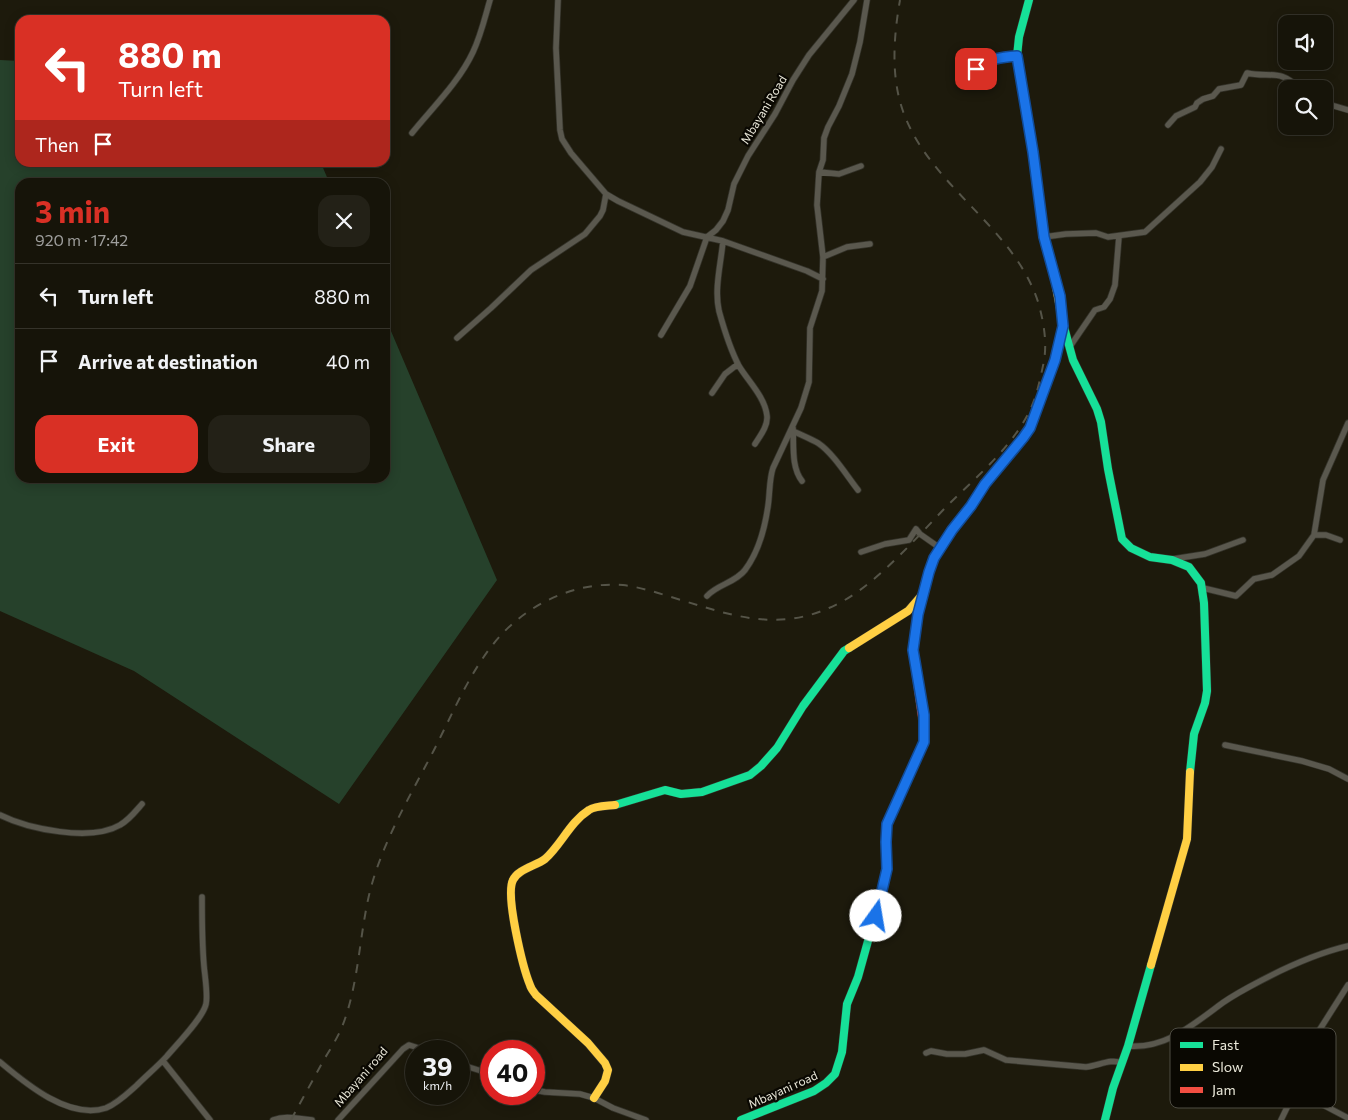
<!DOCTYPE html>
<meta charset="utf-8">
<style>
body{margin:0;font-family:Commissioner,sans-serif;background:#232117;color:#f1f3f6;height:100vh;display:flex;flex-direction:column;font-size:19px;white-space:nowrap}
*{box-sizing:border-box;margin:0}
p{font-size:16px;color:#9e9e9c}
.icon{flex:none;width:28px;height:28px;fill:none;stroke:currentColor;stroke-width:2;stroke-linecap:round;stroke-linejoin:round}
.map{position:relative;flex:1;overflow:hidden}
.sheet{position:absolute;left:15px;top:178px;width:375px;height:305px;display:flex;flex-direction:column;background:#161409;border-radius:15px;box-shadow:0 2px 12px #0003,0 0 0 1px #35332a}
.sheet>*{flex:none}
.banner{position:absolute;left:15px;top:15px;width:375px;height:152px;border-radius:15px;box-shadow:0 2px 12px #0003,0 0 0 1px #35332a;background:#d93025;color:#fff;overflow:hidden}
.fabs{position:absolute;left:1278px;top:15px;display:grid;gap:10px}
.fabs a{display:grid;place-items:center;width:55px;height:55px;border-radius:10px;background:#161409;box-shadow:0 2px 12px #0003,0 0 0 1px #35332a;font-size:25px}
.speed{position:absolute;left:405px;top:1040px;display:flex;gap:10px;font-size:25px;font-weight:700;text-align:center}
.speed>*{display:grid;place-content:center;width:65px;height:65px;border-radius:50%;background:#161409;box-shadow:0 2px 12px #0003,0 0 0 1px #35332a;line-height:1}
.speed small{font-size:12px;font-weight:400}
.speed .limit{border:8px solid #d22;background:#fff;color:#111}
.pin{position:absolute;display:grid;place-items:center;width:42px;height:42px;color:#fff;margin:-21px;border-radius:10px;box-shadow:0 2px 8px #0006}
.me{position:absolute;width:55px;margin:-28px;rotate:13deg;stroke-linejoin:round;filter:drop-shadow(0 0 4px #0008)}
.turn{display:flex;align-items:center;gap:18px;height:105px;padding:0 20px;font-size:22px}
.turn .icon{width:65px;height:65px;stroke-width:2.5}
.turn b{display:block;font-size:35px;line-height:42px}
.then{display:flex;align-items:center;height:48px;padding:0 20px;background:#0003;gap:10px;font-size:19px}
.round{display:grid;place-items:center;flex:none;width:52px;height:52px;border-radius:15px;background:#232117}
.summary{display:flex;align-items:center;justify-content:space-between;height:85px;padding:0 20px}
h1{font-size:30px;font-weight:700;line-height:38px;color:#d93025}
.primary-button{display:flex;gap:10px;margin-top:auto;padding:10px 20px}
.primary-button a{flex:1;height:58px;border-radius:15px;background:#d93025;color:#fff;font-size:20px;font-weight:700;line-height:58px;text-align:center}
.primary-button a+a{background:#232117;color:#f1f3f6}
ul{padding:0;list-style:none}
li{display:flex;align-items:center;gap:15px;height:65px;padding:0 20px;border-top:1px solid #35332a}
li div{flex:1}
li b{display:block;font-size:19px}
li em{font-style:normal}
.map>svg:first-child{display:block}
.green{fill:#26412b}
.lines{fill:none;stroke-linecap:round;stroke-linejoin:round}
.street-casing{stroke:#34332a;stroke-width:7}
.fast-casing{stroke:#34332a;stroke-width:9}
.slow-casing{stroke:#34332a;stroke-width:9}
.jam-casing{stroke:#34332a;stroke-width:9}
.street{stroke:#5a584e;stroke-width:5.5}
.fast{stroke:#16e098;stroke-width:8}
.slow{stroke:#ffcf43;stroke-width:8}
.jam{stroke:#f24e42;stroke-width:8}
.rail{stroke:#555448;stroke-width:2;stroke-dasharray:9 9;stroke-linecap:butt}
.route-casing{stroke:#114b97;stroke-width:12}
.route{stroke:#1a73e8;stroke-width:9}
.labels{text-anchor:middle;stroke-width:4.5;stroke-linejoin:round;paint-order:stroke}
.street-label{font-size:12px;fill:#ebe9da;stroke:#0a0802}
.key{fill:#0a0802;stroke:#4e4c43;stroke-width:1}
.key-label{font-size:14px;fill:#ebe9da}
</style>
<div class="map">
<svg width="1348" height="1120" viewBox="0 0 1348 1120">
<rect width="100%" height="100%" fill="#1d1a0c"/>
<path class="green" d="M0,60L20,61V162L321,163L329,182H20V478H385V317L497,580L339,804L134,671L0,611Z"/>
<g class="lines">
<defs>
<path id="street" d="M558,0L556,48L560,130L562,139L571,153L606,194L618,201L683,232L723,241L807,271L823,279
M976,69L985,62L1017,56
M1324,103L1348,110
M1168,125L1176,116L1195,107L1197,103L1203,99L1213,96L1219,89L1241,85L1247,73C1268,78 1282,68 1299,89
M412,133C433,107 459,82 473,52C481,35 485,17 490,0
M819,172L839,174L861,166
M1044,237L1066,234L1096,233L1108,237L1145,232L1200,182L1212,167L1221,149
M723,241C721,263 714,289 719,311C724,329 730,349 739,366C748,381 765,397 767,416C768,426 760,436 755,444
M823,257L847,247L870,244
M661,335L690,286L707,237L716,230L723,221L728,210L734,184L748,156L775,114L793,80L809,55L854,0
M457,338L491,308L531,270L585,234L600,216L603,210L606,194
M1069,348L1095,310L1104,307L1110,299L1115,285L1119,236
M712,393L725,374L738,364
M793,428C794,445 791,467 802,481
M793,431C801,435 811,439 818,443C833,453 847,476 858,490
M1314,535L1323,480L1348,423
M861,552L885,544L909,540L916,529L920,534L940,548
M1173,559L1205,554L1243,540
M1203,588L1236,596L1254,579L1272,575L1299,556L1314,535H1326L1340,540
M707,596C718,584 735,583 745,570C758,553 765,527 768,506C770,493 769,480 773,468L801,408L809,382L810,328L822,291L823,257L817,205L819,172L823,160L824,138L828,127L839,106L852,74L860,42L867,0
M1225,745L1302,761L1329,769L1348,779
M0,815C28,829 91,842 120,825C129,820 135,812 142,804
M1128,1046C1164,1049 1190,1027 1217,1007C1227,999 1238,993 1249,987C1280,970 1314,954 1348,946
M926,1053L931,1051L947,1054H965L984,1050L1006,1060L1086,1067C1098,1066 1111,1058 1122,1063
M163,1061L210,1120
M0,1062C26,1084 69,1120 106,1108C118,1103 128,1093 137,1085C147,1075 158,1066 167,1056C177,1044 203,1018 206,1004C208,995 205,977 204,966C202,943 202,920 202,897
M459,1064L491,1074
M1297,1087L1310,1098L1348,1118
M534,1090L545,1092L580,1094L594,1098L613,1108L646,1120
M273,1120C286,1115 298,1119 312,1120
M338,1120L403,1049L409,1045L428,1051
M1281,1120L1297,1087L1315,1037L1348,985"/>
<path id="fast" d="M1029,0L1019,37L1017,56L1033,152L1044,237L1055,281
M1064,327L1073,360L1097,409L1101,422L1108,469L1122,539L1131,548L1150,557L1172,560L1189,567L1201,583L1204,603L1207,691L1205,703L1194,734L1190,772
M615,805L665,790L681,794L702,792L750,775L761,766L777,748L803,706L844,651L849,648
M741,1120L814,1091L826,1083L835,1074L842,1052L847,1004L858,977L886,876L887,824L924,742L923,724
M1105,1120L1113,1088L1128,1046L1151,965"/>
<path id="slow" d="M968,509L985,484L1030,428L1055,360L1063,325L1055,281
M849,648L908,611L921,596
M1151,965L1187,839L1190,772
M594,1098L605,1081L608,1070L605,1063L588,1043L536,995C534,992 531,989 530,985C523,968 505,895 513,880C518,869 536,866 545,859C561,845 570,822 589,810C595,806 607,806 615,805"/>
<path id="jam" d="M923,724L914,661V637L918,613L934,558L968,509"/>
</defs>
<use href="#street" class="street-casing"/>
<use href="#fast" class="fast-casing"/>
<use href="#slow" class="slow-casing"/>
<use href="#jam" class="jam-casing"/>
<use href="#street" class="street"/>
<use href="#fast" class="fast"/>
<use href="#slow" class="slow"/>
<use href="#jam" class="jam"/>
<path class="rail" d="M291,1120C301,1101 312,1082 322,1063C329,1051 337,1039 342,1027C359,984 359,936 370,891C383,841 410,796 434,750C456,707 478,651 517,620C546,596 585,582 623,585C639,587 655,592 671,597C725,613 773,633 829,608C872,590 913,541 946,507C974,479 1008,451 1027,416C1036,400 1040,380 1044,361C1047,342 1044,324 1039,305C1015,225 925,185 901,105C891,72 894,34 900,0"/>
</g>
<g class="lines">
<defs>
<path id="route" d="M876,916L887,869L886,842L887,824L924,742V715L913,650L918,614L929,572L934,558L952,530L971,506L985,484L1023,438L1030,428L1055,360L1063,326L1060,296L1044,237L1033,152L1017,56C1002,57 987,59 976,69"/>
</defs>
<use href="#route" class="route-casing"/>
<use href="#route" class="route"/>
</g>
<g class="labels">
<g class="street-label">
<text transform="translate(764 110) rotate(-59)" y="4">Mbayani Road</text>
<text transform="translate(361 1077) rotate(-49)" y="4">Mbayani road</text>
<text transform="translate(783 1090) rotate(-24)" y="4">Mbayani road</text>
</g>
</g>
<rect x="1170" y="1028" width="166" height="80" rx="8" class="key"/>
<rect x="1180" y="1042" width="23" height="6" fill="#16e098"/>
<rect x="1180" y="1064" width="23" height="7" fill="#ffcf43"/>
<rect x="1180" y="1087" width="23" height="6" fill="#f24e42"/>
<g class="key-label">
<text x="1212" y="1050">Fast</text>
<text x="1212" y="1072">Slow</text>
<text x="1212" y="1095">Jam</text>
</g>
</svg>
<div class="fabs">
<a><svg class="icon" aria-label="sound" viewBox="0 0 24 24"><path d="M4 9h4l5-4v14l-5-4H4zM17 9q2 3 0 6"/></svg></a>
<a><svg class="icon" aria-label="search" viewBox="0 0 24 24"><circle cx="10" cy="10" r="6"/><path d="M15 15l6 6"/></svg></a>
</div>
<div class="speed"><div>39<small>km/h</small></div><div class="limit">40</div></div>
<div class="pin" style="left:976px;top:69px;background:#d93025"><svg class="icon" aria-label="arrive" viewBox="0 0 24 24"><path d="M6 21V4h12l-3 4 3 4H6"/></svg></div>
<svg class="me" style="left:876px;top:916px" viewBox="-20 -20 40 40"><circle r="19" fill="#fff"/><path d="M0-13L10 11 0 6-10 11z" fill="#1a73e8"/></svg>
<div class="banner">
<div class="turn"><svg class="icon" aria-label="left" viewBox="0 0 24 24"><path d="M17 20v-9H6M10 6l-5 5 5 5"/></svg><div><b>880 m</b>Turn left</div></div>
<div class="then">Then<svg class="icon" aria-label="arrive" viewBox="0 0 24 24"><path d="M6 21V4h12l-3 4 3 4H6"/></svg></div>
</div>
<section class="sheet">
<div class="summary"><div><h1>3 min</h1><p>920 m · 17:42</p></div><a class="round"><svg class="icon" aria-label="close" viewBox="0 0 24 24"><path d="M6 6l12 12M18 6L6 18"/></svg></a></div>
<ul>
<li><svg class="icon" aria-label="left" viewBox="0 0 24 24"><path d="M17 20v-9H6M10 6l-5 5 5 5"/></svg><div><b>Turn left</b></div><em>880 m</em></li>
<li><svg class="icon" aria-label="arrive" viewBox="0 0 24 24"><path d="M6 21V4h12l-3 4 3 4H6"/></svg><div><b>Arrive at destination</b></div><em>40 m</em></li>
</ul>
<div class="primary-button"><a>Exit</a><a>Share</a></div>
</section>
</div>
